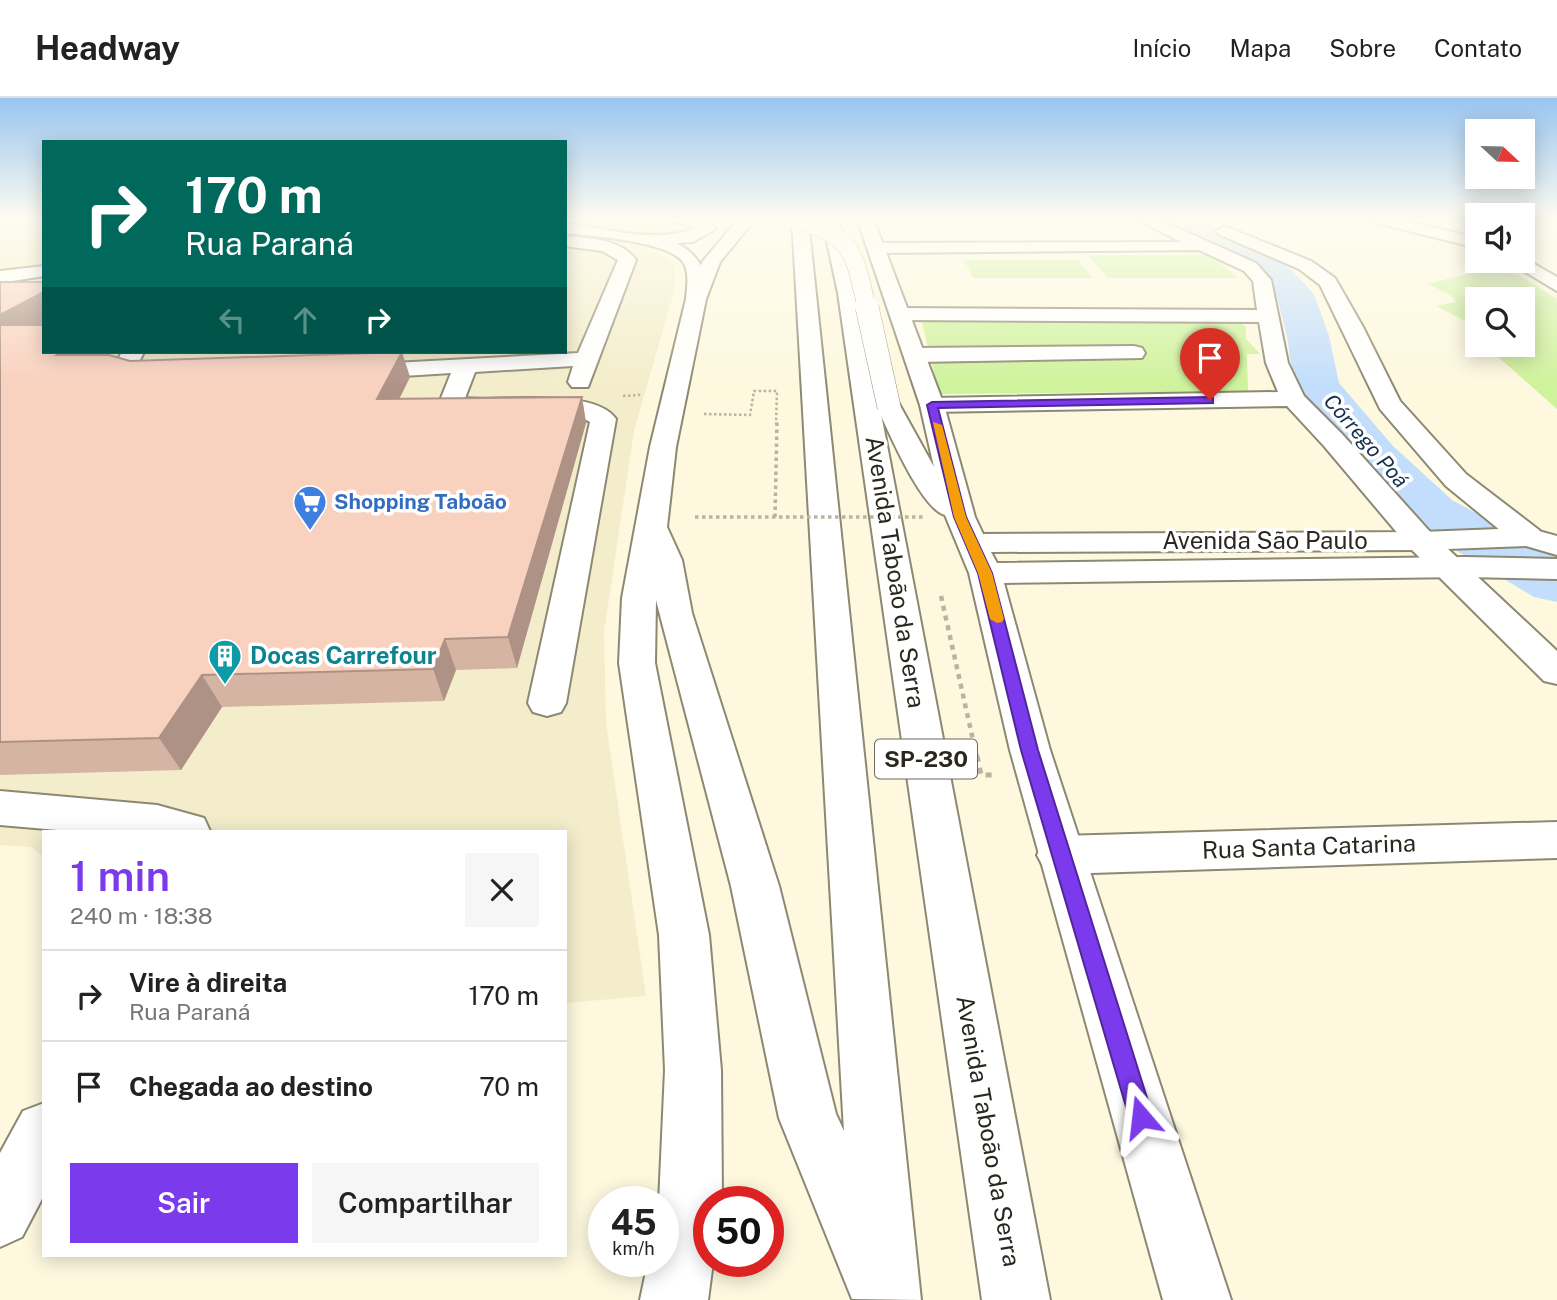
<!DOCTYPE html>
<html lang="pt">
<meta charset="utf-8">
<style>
body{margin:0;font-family:"Public Sans",sans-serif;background:#f6f6f6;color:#222;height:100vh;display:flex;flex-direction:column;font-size:26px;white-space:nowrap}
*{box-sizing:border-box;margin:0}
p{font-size:23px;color:#767676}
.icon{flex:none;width:38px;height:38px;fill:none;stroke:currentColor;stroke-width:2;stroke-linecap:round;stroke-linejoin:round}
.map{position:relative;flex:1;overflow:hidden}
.drawer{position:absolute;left:42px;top:732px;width:525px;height:427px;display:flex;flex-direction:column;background:#fff;border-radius:0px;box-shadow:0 4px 18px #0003}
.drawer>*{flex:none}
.guide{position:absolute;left:42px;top:42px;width:525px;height:214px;border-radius:0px;box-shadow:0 4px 18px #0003;background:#00695c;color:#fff;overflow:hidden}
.needle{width:46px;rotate:112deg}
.tools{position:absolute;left:1465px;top:21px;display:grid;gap:14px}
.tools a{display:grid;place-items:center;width:70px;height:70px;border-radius:0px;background:#fff;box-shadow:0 4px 18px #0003;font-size:35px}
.speed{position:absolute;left:588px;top:1088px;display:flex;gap:14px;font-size:35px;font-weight:700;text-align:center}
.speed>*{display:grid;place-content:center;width:91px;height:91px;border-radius:50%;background:#fff;box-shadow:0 4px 18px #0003;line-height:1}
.speed small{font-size:18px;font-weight:400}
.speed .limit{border:10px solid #d22;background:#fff;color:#111}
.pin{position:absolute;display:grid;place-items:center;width:60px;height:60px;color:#fff;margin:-72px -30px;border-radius:50% 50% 50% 0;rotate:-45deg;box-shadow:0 0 7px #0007}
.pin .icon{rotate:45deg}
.me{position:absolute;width:77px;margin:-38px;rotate:343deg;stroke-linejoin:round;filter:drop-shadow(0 0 5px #0008)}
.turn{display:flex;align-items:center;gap:24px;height:147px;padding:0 28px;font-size:32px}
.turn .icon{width:91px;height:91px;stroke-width:2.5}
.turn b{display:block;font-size:49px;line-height:60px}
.lanes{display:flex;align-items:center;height:66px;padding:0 28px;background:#0003;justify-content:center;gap:35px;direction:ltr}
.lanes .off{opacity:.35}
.round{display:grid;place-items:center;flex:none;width:74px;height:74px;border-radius:0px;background:#f6f6f6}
.head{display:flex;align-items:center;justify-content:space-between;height:119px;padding:0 28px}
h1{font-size:42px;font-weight:600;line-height:52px;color:#7c3aed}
.action{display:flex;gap:14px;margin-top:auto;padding:14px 28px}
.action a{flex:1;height:80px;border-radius:0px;background:#7c3aed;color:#fff;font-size:28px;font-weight:600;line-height:80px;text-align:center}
.action a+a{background:#f6f6f6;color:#222}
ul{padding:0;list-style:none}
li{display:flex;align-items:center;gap:21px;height:91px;padding:0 28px;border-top:2px solid #e0e0e0}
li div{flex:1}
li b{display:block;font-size:26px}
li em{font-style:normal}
header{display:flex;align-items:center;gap:42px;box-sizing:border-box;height:98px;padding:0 35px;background:#fff;border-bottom:2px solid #e0e0e0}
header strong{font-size:33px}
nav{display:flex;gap:38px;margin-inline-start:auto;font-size:24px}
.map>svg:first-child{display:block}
.built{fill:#f3edcb}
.green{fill:#cff29c}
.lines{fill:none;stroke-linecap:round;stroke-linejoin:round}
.river{fill:#c2defc;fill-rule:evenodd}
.minor-casing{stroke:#8d8871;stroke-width:4}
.major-casing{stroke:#8d8871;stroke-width:4}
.highway-casing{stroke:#8d8871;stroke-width:4}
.path-far3{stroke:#b8b49f;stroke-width:2.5;stroke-dasharray:2.5 2.5;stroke-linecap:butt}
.path-far2{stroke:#b8b49f;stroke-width:3.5;stroke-dasharray:3.5 3.5;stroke-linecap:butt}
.path-far1{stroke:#b8b49f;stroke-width:4.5;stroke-dasharray:5 5;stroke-linecap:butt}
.path{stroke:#b8b49f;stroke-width:5;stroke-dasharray:6 6;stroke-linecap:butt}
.minor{fill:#fff;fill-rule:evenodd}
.major{fill:#fff;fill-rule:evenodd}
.highway{fill:#fff;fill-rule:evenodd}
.major-bridge-far1-casing{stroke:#8d8871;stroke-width:19;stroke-linecap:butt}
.major-bridge-casing{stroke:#8d8871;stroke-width:24;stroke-linecap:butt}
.path-bridge{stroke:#b8b49f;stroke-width:3.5;stroke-dasharray:3.5 3.5;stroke-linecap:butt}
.major-bridge-far1{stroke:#fff;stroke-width:18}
.major-bridge{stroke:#fff;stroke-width:23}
.wall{fill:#d6b4a4}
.shaded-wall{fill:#ae9286}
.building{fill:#f9d1bf;stroke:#ae9286;stroke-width:2}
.route{fill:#7c3aed;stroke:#51269a;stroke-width:2}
.slow{fill:#f59e0b}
.labels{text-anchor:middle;stroke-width:7;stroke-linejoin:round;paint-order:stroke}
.far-water-label{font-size:21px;font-style:italic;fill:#112e4b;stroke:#fff}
.far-shop-label{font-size:21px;font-weight:bold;fill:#366cbe;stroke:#fff;text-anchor:start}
.shield{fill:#fff;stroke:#6a6862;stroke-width:2}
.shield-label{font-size:23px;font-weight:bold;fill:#2a281e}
.street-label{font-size:24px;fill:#2a281e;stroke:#fff}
.culture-label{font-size:24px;font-weight:bold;fill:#0d838f;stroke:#fff;text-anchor:start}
</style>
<header>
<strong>Headway</strong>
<nav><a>Início</a><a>Mapa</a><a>Sobre</a><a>Contato</a></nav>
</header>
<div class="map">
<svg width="1557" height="1202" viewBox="0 0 1557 1202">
<rect width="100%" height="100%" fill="#fdf8de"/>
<path class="built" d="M0,120H44V254H565V134L631,145L666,158L675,168V190L634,333L604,534L606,625L646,898L565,905V733H44V759L31,749L0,747Z"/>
<path class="green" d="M565,120L677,123L690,129C675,150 590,128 565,124Z
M1088,157H1211L1237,180H1108Z
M964,162H1078L1093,180H973Z
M1481,172L1519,177L1557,201V311L1494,255L1503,247H1522V201H1477V229L1436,208L1456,204L1451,197L1428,186Z
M921,220L1235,221L1246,229V241L1260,256H1247L1248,293L939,296Z"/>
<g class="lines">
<path class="river" d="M1145,120H1189L1264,152L1287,167L1314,196L1329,238L1339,285L1393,348L1452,402L1557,459V504L1534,499L1412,426L1355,370L1294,287L1287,238L1277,199L1261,183L1240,166L1149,126Z"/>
<defs>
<path id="minor" d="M1134,120H1155L1256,165L1271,182L1288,265L1304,298L1342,336L1432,436L1557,553V586L1544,583L1410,450L1324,348L1287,308L932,314L923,312L920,307L923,302L932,300L1278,294L1266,265L1259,224L901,222L894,220L891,216L894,212L901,210L1257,212L1253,183L1244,173L1199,152L877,155L868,150L877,145L1181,144Z
M1367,120H1395L1477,140V150L1369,123Z
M1522,120H1536L1522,127Z
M1224,128L1311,163L1335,180L1363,229L1400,303L1466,376L1539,432L1543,439L1539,446L1528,448L1517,446L1446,388L1380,311L1320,187L1299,171L1218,136L1216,133Z
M565,138C590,141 620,140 636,162L588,289H572L568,284L573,268L475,274L465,300C501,304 594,289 616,321L566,605L561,614L547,618L533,614L528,605L590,324C555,303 488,322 446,311L441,300L451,275L356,281L348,279L345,274L348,269L356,267L578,255L618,162L602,153L565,148Z
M1522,159L1557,179V193L1507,163H1522Z
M44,168V178L0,185V173Z
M1134,248L1142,250L1145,255L1142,260L915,264L907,262L904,257L907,252L915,250Z
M122,254H144L136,270L171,273L175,278L171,283L143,286L118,279L113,270Z
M0,693L157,707L204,720L210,733H69L0,727Z
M1557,724V760L1060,776L1044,770L1037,757L1044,744L1060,738Z
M44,1005V1097L22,1139L0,1149V1055L23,1013Z"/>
<path id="major" d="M670,120H706L715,131L693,144L676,145C697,154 716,182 703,205H689L686,201C687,190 690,172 682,163C666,143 591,138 565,135V125C606,130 658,147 697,129L672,123Z
M857,120H873L944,307L975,419L983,436L1421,434L1528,430L1557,438V457L1526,448L1421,452L991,454L997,465L1465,459L1557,461V481L1465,479L1004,485L1050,652L1231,1202H1163L1010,652L969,475L945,417C921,411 888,332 877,309L880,304L889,302L898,304L934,369L920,307Z"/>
<path id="highway" d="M739,120H756L720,164L706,201L676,349L667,429L682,462L692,515L779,788L836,1016L844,1033L792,120H808L921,1202L852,1201L779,1020L731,788L656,502L655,565L709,837L721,972L722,1099L721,1104H709V1164H713L708,1202H640L648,1164H663V1104H659L665,972L659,837L619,565L622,500L650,349L686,201L703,163Z
M822,120H838L858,195L1050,1202H982L838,195Z"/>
</defs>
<use href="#minor" class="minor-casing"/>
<use href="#major" class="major-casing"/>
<use href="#highway" class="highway-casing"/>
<path class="path-far3" d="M623,298L639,297L640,293
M704,316L750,317L754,293H777L776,326"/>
<path class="path-far2" d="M775,419L777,324"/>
<path class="path-far1" d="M941,498L977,660"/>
<path class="path" d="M977,658L981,677H992L991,673"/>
<use href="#minor" class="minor"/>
<use href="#major" class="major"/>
<use href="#highway" class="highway"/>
<defs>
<path id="major-bridge-far1" d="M792,120C854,137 854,154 867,211"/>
<path id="major-bridge" d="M867,209L889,309"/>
</defs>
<use href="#major-bridge-far1" class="major-bridge-far1-casing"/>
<use href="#major-bridge" class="major-bridge-casing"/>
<path class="path-bridge" d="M695,419H923"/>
<use href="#major-bridge-far1" class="major-bridge-far1"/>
<use href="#major-bridge" class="major-bridge"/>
</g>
<path class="wall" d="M0,184L44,224L38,227L44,254H111L106,257L130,263L410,279L399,301L582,299L586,325L517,570L456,572L444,603L222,609L181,672L0,677Z"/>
<path class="shaded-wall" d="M44,194V224L0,250V217Z
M62,254H111L72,283L57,257Z
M402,254L410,279L386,328L377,301Z
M582,299L586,325L517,570L508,539Z
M445,541L456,572L444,603L433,571Z
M202,577L222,609L181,672L159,640Z"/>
<path class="building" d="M0,184H44V194L0,217Z
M0,227H44V254H62L57,257H109L130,263L402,254L377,301L582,299L508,539L445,541L433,571L202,577L159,640L0,644Z"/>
<linearGradient id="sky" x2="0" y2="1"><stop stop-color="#99c5f0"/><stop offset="0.42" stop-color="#fefcf0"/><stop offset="1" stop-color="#fefcf0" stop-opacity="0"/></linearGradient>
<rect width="1557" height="288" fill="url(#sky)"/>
<path class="route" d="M1210,299L1213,300V305L938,310L966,419L992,475L1038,652L1153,1019L1149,1027L1141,1031L1132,1027L1129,1019L1021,652L978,475L954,419L927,307L932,304Z"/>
<path class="slow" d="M933,324L942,327L966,419L992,475L1004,521L1002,524L997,525L990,521L978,475L954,419Z"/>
<defs>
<symbol id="supermarket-pin" viewBox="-11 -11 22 30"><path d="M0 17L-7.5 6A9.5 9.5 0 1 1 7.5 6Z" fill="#3f7fe0" stroke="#fff"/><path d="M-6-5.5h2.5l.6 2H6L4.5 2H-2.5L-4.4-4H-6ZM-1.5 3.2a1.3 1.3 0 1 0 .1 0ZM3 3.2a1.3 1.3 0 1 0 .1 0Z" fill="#fff"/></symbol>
<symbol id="building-pin" viewBox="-11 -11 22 30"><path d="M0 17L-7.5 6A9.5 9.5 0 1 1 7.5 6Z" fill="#0f9aa8" stroke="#fff"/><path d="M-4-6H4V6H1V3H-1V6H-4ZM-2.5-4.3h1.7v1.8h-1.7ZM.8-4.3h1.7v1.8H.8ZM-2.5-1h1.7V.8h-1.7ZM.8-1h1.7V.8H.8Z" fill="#fff"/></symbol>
</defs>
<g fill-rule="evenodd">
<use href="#supermarket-pin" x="291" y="385" width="38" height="52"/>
<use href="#building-pin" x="206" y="539" width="38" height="52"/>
</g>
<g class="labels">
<g class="far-water-label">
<text transform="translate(1366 343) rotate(49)" y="7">Córrego Poá</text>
</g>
<g class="far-shop-label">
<text x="334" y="411">Shopping Taboão</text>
</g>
<rect class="shield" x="875" y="641.5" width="102" height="39" rx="5"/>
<g class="shield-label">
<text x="926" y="669">SP-230</text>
</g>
<g class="street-label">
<text x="1265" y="451">Avenida São Paulo</text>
<text transform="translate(895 474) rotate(81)" y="8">Avenida Taboão da Serra</text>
<text transform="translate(1309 749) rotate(-2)" y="8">Rua Santa Catarina</text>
<text transform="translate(988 1033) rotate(80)" y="8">Avenida Taboão da Serra</text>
</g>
<g class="culture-label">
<text x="250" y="566">Docas Carrefour</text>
</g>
</g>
</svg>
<div class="tools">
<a><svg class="needle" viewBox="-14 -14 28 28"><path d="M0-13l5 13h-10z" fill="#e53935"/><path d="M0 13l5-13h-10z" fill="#767676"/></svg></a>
<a><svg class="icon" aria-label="sound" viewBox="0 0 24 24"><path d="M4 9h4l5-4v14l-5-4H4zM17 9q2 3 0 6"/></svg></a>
<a><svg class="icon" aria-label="search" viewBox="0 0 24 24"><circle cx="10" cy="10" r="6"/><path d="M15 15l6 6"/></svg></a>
</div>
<div class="speed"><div>45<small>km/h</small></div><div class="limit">50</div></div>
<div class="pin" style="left:1210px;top:302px;background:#d93025"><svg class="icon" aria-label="arrive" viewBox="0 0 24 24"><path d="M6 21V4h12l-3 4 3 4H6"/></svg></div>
<svg class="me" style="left:1141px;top:1019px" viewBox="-20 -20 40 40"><path d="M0-17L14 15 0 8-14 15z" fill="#7c3aed" stroke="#fff" stroke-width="4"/></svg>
<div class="guide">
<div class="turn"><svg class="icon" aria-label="right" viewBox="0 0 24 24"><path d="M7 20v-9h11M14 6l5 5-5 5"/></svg><div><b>170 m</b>Rua Paraná</div></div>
<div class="lanes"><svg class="icon off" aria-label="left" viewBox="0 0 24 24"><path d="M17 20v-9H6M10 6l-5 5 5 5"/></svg><svg class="icon off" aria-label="ahead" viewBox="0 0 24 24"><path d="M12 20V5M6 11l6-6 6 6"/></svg><svg class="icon" aria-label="right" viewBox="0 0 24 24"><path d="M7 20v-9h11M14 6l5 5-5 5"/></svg></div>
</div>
<section class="drawer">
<div class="head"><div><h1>1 min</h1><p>240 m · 18:38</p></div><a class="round"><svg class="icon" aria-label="close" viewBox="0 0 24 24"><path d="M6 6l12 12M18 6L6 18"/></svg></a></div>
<ul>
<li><svg class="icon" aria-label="right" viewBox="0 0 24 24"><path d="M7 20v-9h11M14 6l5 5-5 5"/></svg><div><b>Vire à direita</b><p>Rua Paraná</p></div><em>170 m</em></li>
<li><svg class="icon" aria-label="arrive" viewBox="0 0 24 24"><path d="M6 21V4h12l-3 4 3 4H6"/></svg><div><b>Chegada ao destino</b></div><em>70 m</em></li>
</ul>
<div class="action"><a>Sair</a><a>Compartilhar</a></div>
</section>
</div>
